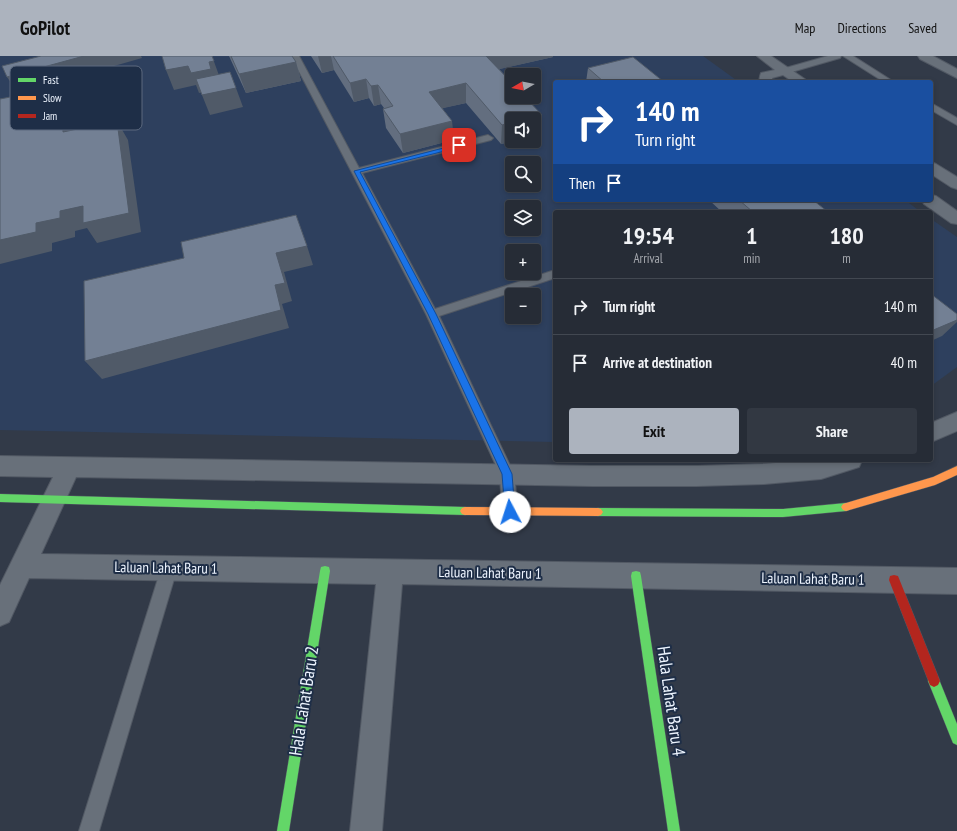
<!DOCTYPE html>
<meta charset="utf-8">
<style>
body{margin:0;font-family:"PT Sans Narrow",sans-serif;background:#323842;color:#f1f3f6;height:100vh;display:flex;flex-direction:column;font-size:15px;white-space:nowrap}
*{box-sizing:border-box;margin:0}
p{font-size:13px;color:#a4a7ad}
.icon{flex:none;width:22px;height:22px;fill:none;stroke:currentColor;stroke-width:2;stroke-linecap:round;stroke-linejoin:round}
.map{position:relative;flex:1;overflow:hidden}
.side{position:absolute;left:553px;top:154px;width:380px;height:252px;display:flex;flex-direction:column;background:#262c36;border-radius:4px;box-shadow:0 2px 6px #0003,0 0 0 1px #424851}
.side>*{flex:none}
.top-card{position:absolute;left:553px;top:24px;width:380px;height:122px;border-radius:4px;box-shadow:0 2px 6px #0003,0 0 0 1px #424851;background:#1a4fa0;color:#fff;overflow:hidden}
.needle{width:26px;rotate:260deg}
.controls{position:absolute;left:505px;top:12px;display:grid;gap:8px}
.controls a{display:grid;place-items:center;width:36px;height:36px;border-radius:4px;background:#262c36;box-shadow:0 2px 6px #0003,0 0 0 1px #424851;font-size:20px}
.pin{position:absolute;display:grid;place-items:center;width:34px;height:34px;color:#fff;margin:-17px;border-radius:8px;box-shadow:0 2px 6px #0006}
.me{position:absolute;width:44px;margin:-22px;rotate:355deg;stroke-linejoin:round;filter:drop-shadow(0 0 3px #0008)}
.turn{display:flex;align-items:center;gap:14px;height:84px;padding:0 16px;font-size:18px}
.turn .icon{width:52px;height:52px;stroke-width:2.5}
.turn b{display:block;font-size:28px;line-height:34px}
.then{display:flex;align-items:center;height:38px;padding:0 16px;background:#0003;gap:8px;font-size:15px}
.eta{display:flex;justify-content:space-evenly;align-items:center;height:68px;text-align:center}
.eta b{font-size:24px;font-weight:600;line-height:28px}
.action{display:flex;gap:8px;margin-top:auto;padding:8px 16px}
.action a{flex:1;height:46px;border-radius:4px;background:#acb3be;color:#111;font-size:16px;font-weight:600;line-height:46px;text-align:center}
.action a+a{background:#323842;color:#f1f3f6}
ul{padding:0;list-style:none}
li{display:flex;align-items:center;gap:12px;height:56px;padding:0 16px;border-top:1px solid #424851}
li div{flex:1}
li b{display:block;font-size:15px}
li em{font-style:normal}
header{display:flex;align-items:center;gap:24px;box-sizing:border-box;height:56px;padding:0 20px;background:#acb3be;color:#111}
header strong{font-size:19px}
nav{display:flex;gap:22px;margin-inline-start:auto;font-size:14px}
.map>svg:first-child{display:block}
.built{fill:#2e405e;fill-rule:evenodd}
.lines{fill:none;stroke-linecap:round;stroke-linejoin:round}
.lane-casing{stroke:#525964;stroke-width:2}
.street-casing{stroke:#525964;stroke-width:2}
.fast-casing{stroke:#525964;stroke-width:1}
.slow-casing{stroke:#525964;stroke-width:1}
.jam-casing{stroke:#525964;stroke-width:1}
.lane{fill:#68707a;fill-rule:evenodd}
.street{fill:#68707a;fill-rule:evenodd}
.fast{fill:#63d668;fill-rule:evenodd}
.slow{fill:#ff974d;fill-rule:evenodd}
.jam{fill:#b3261e;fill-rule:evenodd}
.wall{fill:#636e7f}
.shaded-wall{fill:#505a68}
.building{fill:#738094;stroke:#505a68}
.route{fill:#1a73e8;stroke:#114b97}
.labels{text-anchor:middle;stroke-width:4;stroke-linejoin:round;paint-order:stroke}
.street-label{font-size:15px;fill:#edf4fe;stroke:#1e2e47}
.near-street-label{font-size:18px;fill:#edf4fe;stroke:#1e2e47}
.key{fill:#1e2e47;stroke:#5c697e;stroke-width:1}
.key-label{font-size:11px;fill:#edf4fe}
</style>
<header>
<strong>GoPilot</strong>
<nav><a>Map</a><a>Directions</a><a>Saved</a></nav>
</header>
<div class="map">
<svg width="957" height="775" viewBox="0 0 957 775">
<rect width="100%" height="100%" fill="#323a48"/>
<path class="built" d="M0,0H703L739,26H555V144H905L921,156H555V386L0,374ZM512,19H534V41H512ZM512,63H534V85H512ZM512,107H534V129H512ZM512,151H534V173H512ZM512,195H534V217H512ZM512,239H534V261H512Z
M931,163L957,181V311L931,330Z"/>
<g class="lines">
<defs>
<path id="lane" d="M291,0H299L359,112L488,79L493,82L491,84L362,117L435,253L555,214V222L439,260L514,418L518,456L515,461L510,463L505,461L502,456L500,418L426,258Z
M828,0H841L840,2L788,17H782L781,15L782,13Z
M843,0H853L894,26H884Z
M931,47L957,62V69L931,54Z
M169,505L175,507L177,513L99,775H79L161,513L163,507Z"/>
<path id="street" d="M757,0H771L809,26H793L783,19L772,22L773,26H759L760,20L761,17L775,14Z
M918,0H933L957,13V22L920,3Z
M931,106L936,108L957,121V133L951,131L931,118Z
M931,139L936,140L957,155V168L951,167L924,148L922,144H931Z
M957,356V375L931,386V367Z
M0,400L592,410H697L764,408L810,404H862L859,411L821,423L764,428L697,430H592L76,421L41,498L957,512V538L402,528L382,775H350L376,528L29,522L9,566L0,570V529L53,421L0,420Z"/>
<path id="fast" d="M0,438L465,451L468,452L470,455L468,458L465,459L0,446Z
M846,447L849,448L851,451L849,454L846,455L783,461L598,460L595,459L593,456L595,453L598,452L783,453Z
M325,510L329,511L330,515L289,775H277L320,515L321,511Z
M636,515L640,516L641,520L680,775H668L631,520L632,516Z
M934,619L938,621L957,668V689L953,687L928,625L930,621Z"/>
<path id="slow" d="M957,410V419L935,429L846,455L843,454L841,451L843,448L846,447L933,421Z
M465,451L598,452L601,453L603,456L601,459L598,460L465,459L462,458L460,455L462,452Z"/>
<path id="jam" d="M894,519L898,520L940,625L938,629L934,631L930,629L889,524L890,520Z"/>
</defs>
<use href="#lane" class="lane-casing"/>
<use href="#street" class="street-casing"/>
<use href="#fast" class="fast-casing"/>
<use href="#slow" class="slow-casing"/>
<use href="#jam" class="jam-casing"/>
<use href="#lane" class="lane"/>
<use href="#street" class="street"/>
<use href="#fast" class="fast"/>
<use href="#slow" class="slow"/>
<use href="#jam" class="jam"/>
</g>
<path class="wall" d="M229,0H292L296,6L301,25L246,37Z
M311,0H553V1L499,13L512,27V41H525L542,59L540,78L534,80V63H512V85H514L501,88L466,47L442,52L452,65L453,84L403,97L386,72L383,53L384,52L381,48L374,50L369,42L354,46L334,14L322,17Z
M588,12L664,26H586Z
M709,144H813L828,156H722Z"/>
<path class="shaded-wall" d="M84,0H141L142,2L93,16L95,19L20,40L7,21Z
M212,0L221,25L219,32L199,37L196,29L174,34L166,14L209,6Z
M318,0H331L334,14L322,17Z
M484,0H553V1L483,17Z
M296,6L301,25L246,37L239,18Z
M366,23L369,42L354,46L350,27Z
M466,27V47L431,55L429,36Z
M378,29L381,48L374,50L371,30Z
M62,31L74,51L76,95L63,76Z
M236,32L243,51L210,59L202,39Z
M542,59L540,78L534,80V63H525Z
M117,65L128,84L141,176L97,187L87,172L75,175V181L52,187V195L0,208V184L36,167L60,155L83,150Z
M452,65L453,84L403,97L400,78Z
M512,66V85H514L501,88L502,69Z
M307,190L313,209L284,216L292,245L282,248L289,272L102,323L85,305L275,229L276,197Z
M957,264V266L942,280L931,285V275Z"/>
<path class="building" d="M41,0H84L7,21L2,10Z
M162,0H212L214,5L209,6L211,13L191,17L188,10L166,14Z
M231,0H292L296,6L239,18Z
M333,0H486L512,27V41H525L542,59L525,63H512V66L502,69L466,27L429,36L452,65L400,78L383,53L393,50L378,29L371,30L366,23L350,27Z
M633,1L664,26H604L588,12Z
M230,16L236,32L202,39L196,23Z
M62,31L63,76L117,65L129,157L83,167V150L60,155V162L36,167V176L0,184V43Z
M739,144H813L828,156H753Z
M296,159L307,190L276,197L285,227L275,229L281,254L85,305L84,225L184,202L181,186Z
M931,238L957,258V264L931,275Z"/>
<path class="route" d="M459,88H461V91L360,116L436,258L512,418L515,456L513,459L510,460L506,459L505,456L502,418L428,258L354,115Z"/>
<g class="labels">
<g class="street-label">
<text transform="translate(166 512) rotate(1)" y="5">Laluan Lahat Baru 1</text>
<text transform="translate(490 517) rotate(1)" y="5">Laluan Lahat Baru 1</text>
<text transform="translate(813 523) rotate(1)" y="5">Laluan Lahat Baru 1</text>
</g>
<g class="near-street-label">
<text transform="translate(304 645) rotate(-81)" y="6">Hala Lahat Baru 2</text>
<text transform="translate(671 645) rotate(82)" y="6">Hala Lahat Baru 4</text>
</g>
</g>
<rect x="10" y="10" width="132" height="64" rx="6" class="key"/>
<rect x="18" y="22" width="18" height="4" fill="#63d668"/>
<rect x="18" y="40" width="18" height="4" fill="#ff974d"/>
<rect x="18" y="58" width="18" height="4" fill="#b3261e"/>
<g class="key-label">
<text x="43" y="28">Fast</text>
<text x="43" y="46">Slow</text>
<text x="43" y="64">Jam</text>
</g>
</svg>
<div class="controls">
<a><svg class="needle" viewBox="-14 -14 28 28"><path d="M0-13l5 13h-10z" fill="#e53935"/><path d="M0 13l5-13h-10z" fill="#a4a7ad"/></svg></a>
<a><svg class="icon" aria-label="sound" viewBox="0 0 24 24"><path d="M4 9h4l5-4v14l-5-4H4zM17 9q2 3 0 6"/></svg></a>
<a><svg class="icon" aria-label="search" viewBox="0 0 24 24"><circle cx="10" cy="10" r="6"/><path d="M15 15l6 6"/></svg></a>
<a><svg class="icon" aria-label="layers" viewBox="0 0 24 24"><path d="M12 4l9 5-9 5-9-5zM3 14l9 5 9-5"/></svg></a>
<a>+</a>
<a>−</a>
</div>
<div class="pin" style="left:459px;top:89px;background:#d93025"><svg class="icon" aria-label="arrive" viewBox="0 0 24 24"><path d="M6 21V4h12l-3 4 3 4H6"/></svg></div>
<svg class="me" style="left:510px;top:456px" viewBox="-20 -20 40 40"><circle r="19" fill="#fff"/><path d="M0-13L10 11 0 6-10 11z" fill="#1a73e8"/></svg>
<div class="top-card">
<div class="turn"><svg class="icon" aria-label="right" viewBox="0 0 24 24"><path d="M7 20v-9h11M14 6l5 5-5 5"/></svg><div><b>140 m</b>Turn right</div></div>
<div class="then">Then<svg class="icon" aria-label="arrive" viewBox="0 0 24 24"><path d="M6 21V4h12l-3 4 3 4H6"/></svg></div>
</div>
<section class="side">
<div class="eta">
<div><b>19:54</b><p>Arrival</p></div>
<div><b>1</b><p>min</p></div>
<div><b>180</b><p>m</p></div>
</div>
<ul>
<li><svg class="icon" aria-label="right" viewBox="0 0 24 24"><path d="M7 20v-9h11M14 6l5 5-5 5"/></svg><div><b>Turn right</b></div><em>140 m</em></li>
<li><svg class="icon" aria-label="arrive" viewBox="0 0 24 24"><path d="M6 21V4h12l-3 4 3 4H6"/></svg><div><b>Arrive at destination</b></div><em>40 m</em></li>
</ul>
<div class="action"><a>Exit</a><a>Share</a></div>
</section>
</div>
